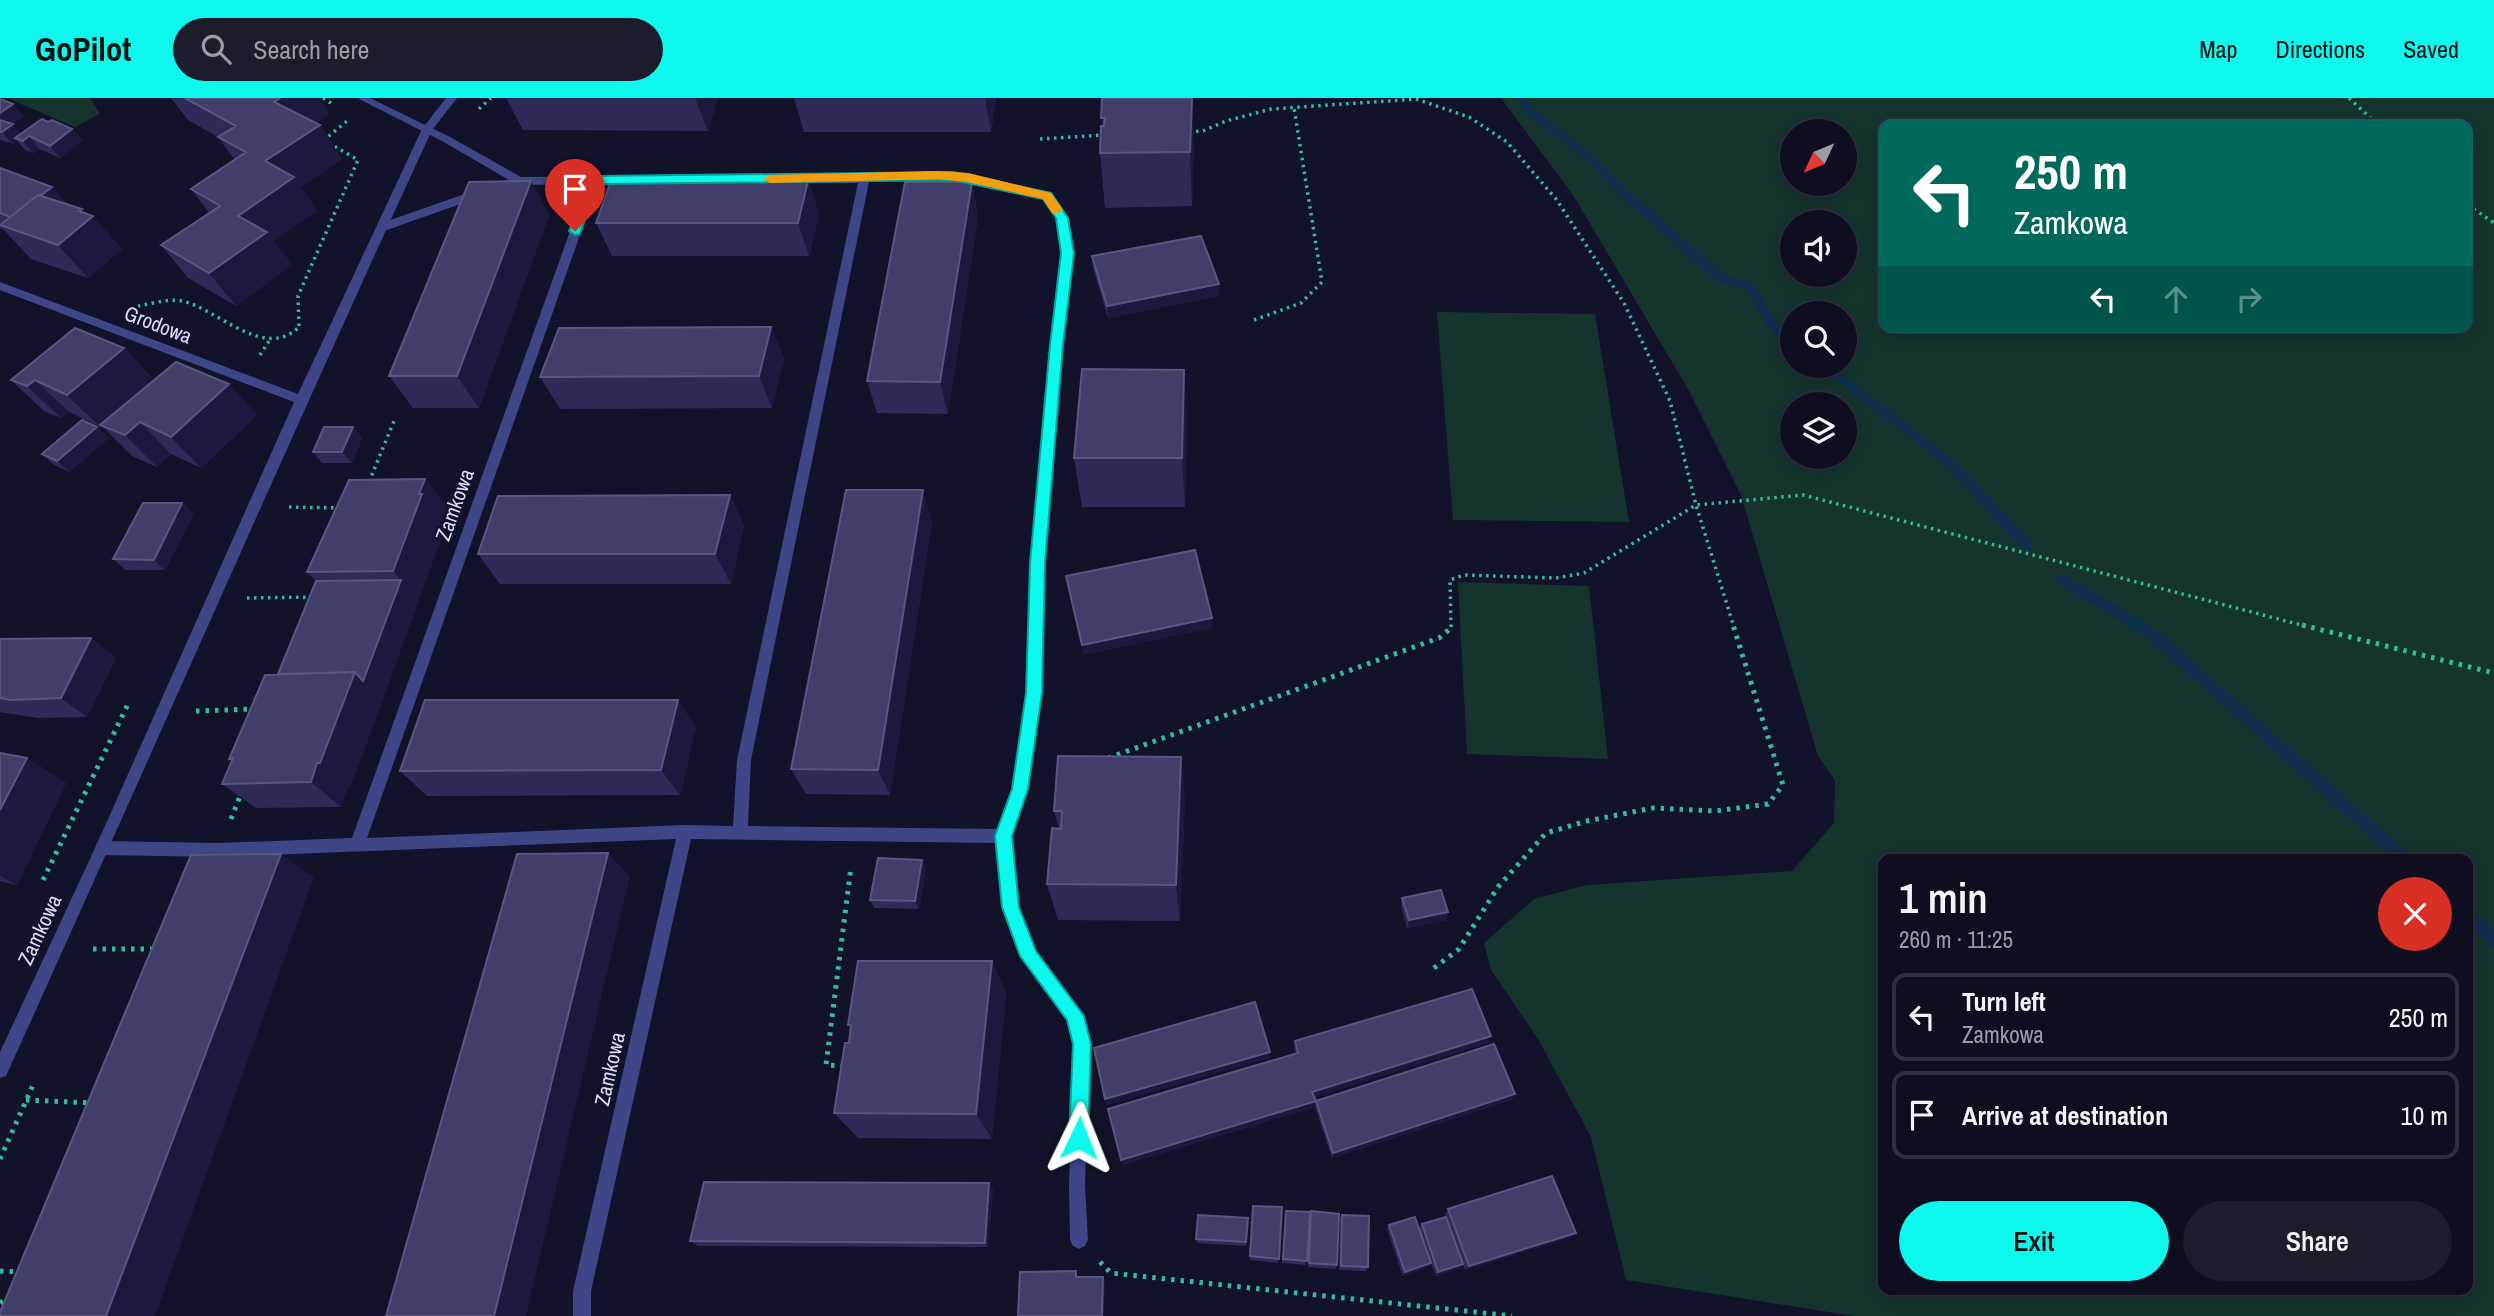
<!DOCTYPE html>
<meta charset="utf-8">
<style>
body{margin:0;font-family:"Archivo Narrow",sans-serif;background:#1c1c2d;color:#f1f3f6;height:100vh;display:flex;flex-direction:column;font-size:26px;white-space:nowrap}
*{box-sizing:border-box;margin:0}
p{font-size:23px;color:#9b9ca5}
.icon{flex:none;width:38px;height:38px;fill:none;stroke:currentColor;stroke-width:2;stroke-linecap:round;stroke-linejoin:round}
.map{position:relative;flex:1;overflow:hidden}
.sheet{position:absolute;left:1878px;top:756px;width:595px;height:441px;display:flex;flex-direction:column;background:#0e0e20;border-radius:14px;box-shadow:0 4px 18px #0003,0 0 0 2px #2e2e3e}
.sheet>*{flex:none}
.hud{position:absolute;left:1878px;top:21px;width:595px;height:214px;border-radius:14px;box-shadow:0 4px 18px #0003,0 0 0 2px #2e2e3e;background:#00695c;color:#fff;overflow:hidden}
.needle{width:46px;rotate:226deg}
.controls{position:absolute;left:1780px;top:21px;display:grid;gap:14px}
.controls a{display:grid;place-items:center;width:77px;height:77px;border-radius:50%;background:#0e0e20;box-shadow:0 4px 18px #0003,0 0 0 2px #2e2e3e;font-size:35px}
.pin{position:absolute;display:grid;place-items:center;width:60px;height:60px;color:#fff;margin:-72px -30px;border-radius:50% 50% 50% 0;rotate:-45deg;box-shadow:0 0 7px #0007}
.pin .icon{rotate:45deg}
.me{position:absolute;width:77px;margin:-38px;rotate:2deg;stroke-linejoin:round;filter:drop-shadow(0 0 5px #0008)}
.turn{display:flex;align-items:center;gap:24px;height:147px;padding:0 21px;font-size:32px}
.turn .icon{width:91px;height:91px;stroke-width:2.5}
.turn b{display:block;font-size:49px;line-height:60px}
.lanes{display:flex;align-items:center;height:66px;padding:0 21px;background:#0003;justify-content:center;gap:35px;direction:ltr}
.lanes .off{opacity:.35}
.round{display:grid;place-items:center;flex:none;width:74px;height:74px;border-radius:37px;background:#1c1c2d}
.overview{display:flex;align-items:center;justify-content:space-between;height:119px;padding:0 21px}
h1{font-size:42px;font-weight:600;line-height:52px}
.action{display:flex;gap:14px;margin-top:auto;padding:14px 21px}
.action a{flex:1;height:80px;border-radius:42px;background:#0df9ee;color:#111;font-size:28px;font-weight:600;line-height:80px;text-align:center}
.action a+a{background:#1c1c2d;color:#f1f3f6}
ul{padding:0;list-style:none}
li{display:flex;align-items:center;gap:21px;height:88px;margin:0 14px 10px;padding:0 7px;border:4px solid #2e2e3e;border-radius:14px}
li div{flex:1}
li b{display:block;font-size:26px}
li em{font-style:normal}
header{display:flex;align-items:center;gap:42px;box-sizing:border-box;height:98px;padding:0 35px;background:#0df9ee;color:#111}
header strong{font-size:33px}
nav{display:flex;gap:38px;margin-inline-start:auto;font-size:24px}
.search{width:490px;height:63px;background:#1c1c2d;display:flex;align-items:center;gap:18px;box-sizing:border-box;padding:0 24px;border-radius:38px;color:#9b9ca5;font-size:26px}
.map>svg:first-child{display:block}
.green{fill:#15342e;fill-rule:evenodd}
.lines{fill:none;stroke-linecap:round;stroke-linejoin:round}
.stream{fill:#0e2e4c;fill-rule:evenodd}
.path-far1{stroke:#34ba9e;stroke-width:3.5;stroke-dasharray:2.5 4.5;stroke-linecap:butt}
.path{stroke:#34ba9e;stroke-width:5;stroke-dasharray:3.5 6;stroke-linecap:butt}
.lane{fill:#3e4688;fill-rule:evenodd}
.street{fill:#3e4688;fill-rule:evenodd}
.wall{fill:#2e2b58}
.shaded-wall{fill:#1b193e}
.building{fill:#413e69;stroke:#595781;stroke-width:2}
.route{fill:#0df9ee;stroke:#08a29b;stroke-width:2}
.slow{fill:#f59e0b}
.labels{text-anchor:middle;stroke-width:5;stroke-linejoin:round;paint-order:stroke}
.street-label{font-size:21px;fill:#dcddfe;stroke:#12122a}
</style>
<header>
<strong>GoPilot</strong>
<div class="search"><svg class="icon" aria-label="search" viewBox="0 0 24 24"><circle cx="10" cy="10" r="6"/><path d="M15 15l6 6"/></svg>Search here</div>
<nav><a>Map</a><a>Directions</a><a>Saved</a></nav>
</header>
<div class="map">
<svg width="2494" height="1218" viewBox="0 0 2494 1218">
<rect width="100%" height="100%" fill="#12122a"/>
<path class="green" d="M7,0H90L100,16L75,29Z
M1501,0H2494V1218H1854L1626,1182L1591,1039L1538,941L1491,872L1484,845L1534,801L1587,787L1792,773L1834,725L1835,683L1818,658L1741,397L1688,291L1573,97ZM1883,26H2468V229H1883ZM1792,33H1844V86H1792ZM1792,124H1844V177H1792ZM1792,215H1844V268H1792ZM1792,306H1844V359H1792ZM1883,761H2468V1192H1883Z
M1437,214L1595,216L1629,424L1453,422Z
M1458,484L1589,488L1608,661L1467,656Z"/>
<g class="lines">
<path class="stream" d="M1515,0H1525L1531,9L1594,58L1634,98L1725,177L1754,186L1778,227L1792,237V247L1770,233L1746,192L1717,183L1626,104L1586,62L1523,13Z
M1818,268H1832L1958,366L2031,443L2033,447L2031,451H2021L1950,372Z
M2061,475L2156,531L2409,756L2411,761H2394L2146,539L2056,484L2054,480Z
M2468,811L2473,813L2494,832V849L2489,847L2468,828Z"/>
<path class="path-far1" d="M323,0L334,7
M2349,0L2377,26
M479,11L491,0
M1189,34L1203,33L1226,23L1271,11L1416,1L1469,19L1507,44L1556,101L1624,205L1670,303L1696,407L1734,529
M1040,41L1104,37
M2468,107L2494,125
M138,208C152,206 168,200 182,203C218,211 263,262 298,230
M1254,222L1301,205L1322,184L1294,10
M299,228L298,198L358,62L324,42L347,23
M260,257L269,243
M369,384L394,323
M289,409L340,410
M247,500L314,499
M1451,529L1450,482L1464,477L1556,480L1584,475L1696,407L1803,397L2309,529"/>
<path class="path" d="M2302,527L2494,575
M196,613L254,611
M1108,660L1439,540L1451,530V527
M231,721L242,693
M43,782L129,604
M93,851H156
M1434,870L1459,851L1498,789L1546,735L1587,723L1653,710L1715,713L1768,706L1783,687L1733,527
M844,968L826,967L851,769
M26,1002L93,1005
M0,1061L34,985
M1100,1164L1111,1175L1512,1218
M0,1173L22,1174
M0,1205L9,1199"/>
<path class="lane" d="M357,0H370L450,39L521,79L864,77L937,73L968,75L1051,95L1068,120L1074,155L1063,247L1045,465L1041,595L1027,691L1010,738L1018,809L1035,853L1081,913L1090,946L1085,1087L1088,1142L1085,1148L1079,1151L1073,1148L1070,1142L1069,1087L1074,946L1068,922L1021,858L1002,809L996,745L691,741L591,1193V1218H573V1193L676,741L218,759L102,757L97,755L95,750L97,745L102,743L218,745L352,740L587,86L519,87L499,93L495,92V86L509,82L442,43ZM937,81L968,83L1043,101L1057,120L1062,155L1051,247L1031,465L1027,595L1013,691L998,731L748,728L751,662L869,84ZM858,85L737,662L733,728L685,727L367,740L598,86Z
M479,91L484,95L483,98L387,132H379L377,129L379,126Z"/>
<path class="street" d="M446,0H457L432,32C287,346 149,663 6,978L0,980V954L96,748L294,304L0,192V184L298,296L422,31Z"/>
</g>
<path class="wall" d="M171,0H319L329,16L316,25L320,27L342,61L301,89L317,113L274,143L292,167L236,208L188,180L161,147L209,115L191,91L235,62L218,39L188,22Z
M506,0H718L708,33L523,32Z
M794,0H996L991,34H804Z
M1102,0L1194,44L1192,108L1105,110L1100,55L1102,28Z
M0,1L24,18L12,26L21,36L48,24L72,31L83,43L60,60L39,51L33,55L25,52L17,43L13,46L0,42Z
M0,70L85,115L122,151L88,180L31,161L4,132L0,130Z
M531,83L549,117L479,310H413L389,278Z
M808,83L819,116L809,158H612L596,125Z
M972,84L978,118L948,316L877,315L867,283Z
M1092,158L1219,198L1108,220L1093,170Z
M771,229L784,261L772,310L560,311L540,279Z
M124,250L154,282L229,286L257,317L201,370L171,356L157,369L132,358L101,327L99,328L69,314L61,320L45,314L11,282Z
M1187,323L1185,409H1082L1074,360Z
M353,329L362,340L352,365H322L313,354Z
M109,340L69,374L54,367L42,356Z
M425,381L449,412L444,424L446,427L350,690L347,691L341,709L256,710L222,686L232,663L229,661L278,576L316,483L307,474Z
M730,397L744,428L731,486H500L478,456Z
M182,405L194,416L165,472H125L113,461Z
M932,423L890,697L806,696L791,671Z
M91,540L116,560L87,619L38,620L0,614V541Z
M696,629L680,697L427,698L400,673Z
M0,655L27,660L66,685L17,787L0,783Z
M1185,700L1180,823L1058,822L1047,786L1059,731L1054,713Z
M922,762L926,770L919,811L874,810L870,802Z
M1402,800L1448,814L1446,822L1407,830L1401,808Z
M992,863L1006,896L992,1041L858,1040L834,1015L849,945L851,931L848,927Z
M1295,943L1488,945L1314,999L1316,1003L1515,996L1511,1002L1332,1060L1315,1009L1123,1067L1296,955L1294,950Z
M989,1085L993,1090L988,1149L698,1148L690,1143Z
M1253,1108L1282,1109L1278,1165L1250,1162Z
M1448,1111L1576,1135L1571,1139L1465,1172L1463,1166L1460,1170L1436,1178L1431,1165L1429,1169L1403,1178L1387,1131L1389,1127L1419,1130L1422,1126L1456,1146L1445,1116Z
M1286,1113L1307,1163L1306,1167L1282,1165Z
M1311,1113L1337,1167L1336,1171L1308,1169Z
M1342,1117L1368,1169L1366,1173L1339,1172L1340,1121Z
M1248,1120L1246,1148L1197,1145L1196,1141Z"/>
<path class="shaded-wall" d="M280,0H319L329,16L297,38L274,4Z
M695,0H718L708,33Z
M985,0H996L991,34Z
M1192,0L1194,44L1192,108L1190,54Z
M13,6L24,18L4,32L0,27V15Z
M13,26L24,38L15,40L17,43L13,46L2,34Z
M320,27L342,61L301,89L317,113L274,143L292,167L236,208L209,175L265,63Z
M72,31L83,43L60,60L50,48Z
M29,38L39,51L33,55L23,43Z
M531,83L549,117L479,310L457,278Z
M808,83L819,116L809,158L798,125Z
M972,84L978,118L948,316L940,284Z
M52,89L73,112L12,119Z
M82,111L90,121L93,118L122,151L88,180L58,147L79,113Z
M1219,186V198L1108,220L1107,208Z
M771,229L784,261L772,310L759,278Z
M124,250L154,282L99,328L67,297Z
M1184,272L1187,323L1185,409L1182,360Z
M35,282L69,314L61,320L27,288Z
M229,286L257,317L201,370L171,339Z
M140,324L171,356L157,369L125,337Z
M97,329L109,340L69,374L57,363Z
M353,329L362,340L352,365L342,354Z
M425,381L449,412L444,424L446,427L383,602L363,583L401,482L393,473Z
M923,392L932,423L890,697L878,672Z
M730,397L744,428L731,486L715,456Z
M182,405L194,416L165,472L154,462Z
M1212,520V530L1084,557L1082,547Z
M91,540L116,560L87,619L61,600Z
M355,574L383,602L350,690L347,691L341,709L311,684Z
M678,602L696,629L680,697L661,672Z
M1181,659L1185,700L1180,823L1176,787Z
M27,660L66,685L17,787L0,778V712Z
M608,755L630,778L526,1218H494Z
M281,756L314,779L155,1218H106Z
M922,762L926,770L919,811L915,803Z
M1448,814L1446,822L1407,830L1409,822Z
M992,863L1006,896L992,1041L976,1016Z
M1491,938L1488,945L1312,1000V994Z
M1270,954V960L1107,1007L1105,1001Z
M1515,996L1511,1002L1332,1060L1333,1055Z
M1316,1003L1315,1009L1123,1067L1121,1062Z
M989,1085L993,1090L988,1149L985,1145Z
M1576,1135L1571,1139L1465,1172L1469,1168Z
M1431,1165L1429,1169L1403,1178L1405,1174Z
M1463,1166L1460,1170L1436,1178L1438,1174Z
M1103,1179L1105,1182L1104,1218H1102Z"/>
<path class="building" d="M185,0H280L274,4L320,27L265,63L294,79L238,118L267,134L209,175L161,147L220,108L191,91L246,54L218,39L236,28Z
M1102,0H1192L1190,54L1100,55L1101,28H1104L1105,20H1101Z
M0,1L13,6L0,15Z
M42,21L48,24L52,22L72,31L50,48L29,38L23,43L15,40Z
M0,22L13,26L2,34H0Z
M0,70L52,89L40,98L38,97L10,119L0,115Z
M531,83L457,278H389L469,84Z
M611,83H808L798,125H596Z
M905,84H972L940,284L867,283Z
M38,97L82,111L79,113L93,118L58,147L0,127Z
M1201,138L1219,186L1107,208L1092,158Z
M771,229L759,278L540,279L559,230Z
M75,230L124,250L67,297L35,282L27,288L11,282Z
M176,264L229,286L171,339L140,324L125,337L100,327Z
M1082,271L1184,272L1182,360H1074Z
M82,322L97,329L57,363L42,356Z
M324,329H353L342,354H313Z
M425,381L419,396H422L393,473L307,474L349,382Z
M846,392H923L878,672L791,671Z
M730,397L715,456H478L498,398Z
M143,405H182L154,462L113,461Z
M1195,452L1212,520L1082,547L1066,478Z
M401,482L363,583L355,574L278,576L316,483Z
M91,540L61,600L11,602L0,600V541Z
M355,574L320,665H317L311,684L222,686L233,660L229,661L265,577Z
M425,602H678L661,672L400,673Z
M0,655L27,660L0,712Z
M1058,658L1181,659L1176,787L1047,786L1052,730L1061,731L1062,713H1054Z
M608,755L494,1218H386L517,756Z
M281,756L106,1218H0V1214L191,757Z
M878,760L922,762L915,803L870,802Z
M1441,792L1448,814L1409,822L1402,800Z
M858,863H992L976,1016L834,1015L845,945H849L851,927H848Z
M1472,891L1491,938L1312,994L1316,1003L1494,946L1515,996L1333,1055L1316,1003L1121,1062L1108,1011L1298,955L1295,943Z
M1255,904L1270,954L1105,1001L1094,950Z
M1552,1078L1576,1135L1469,1168L1448,1111Z
M704,1084L989,1085L985,1145L690,1143Z
M1253,1108L1282,1109L1279,1161L1250,1158Z
M1286,1113L1310,1114L1307,1163L1283,1161Z
M1311,1113L1339,1116L1337,1167L1309,1165Z
M1198,1117L1248,1120L1246,1144L1196,1141Z
M1342,1117L1369,1118L1368,1169L1341,1168Z
M1415,1119L1431,1165L1405,1174L1389,1127Z
M1446,1119L1463,1166L1438,1174L1422,1126Z
M1076,1173V1179H1103L1102,1218H1018L1020,1174Z"/>
<path class="route" d="M953,74L1051,95L1068,120L1074,155L1063,247L1045,465L1042,595L1028,691L1012,738L1019,809L1036,853L1084,918L1091,946L1088,1040L1085,1047L1079,1049L1072,1047L1069,1040L1073,946L1067,922L1020,858L1002,809L995,738L1012,691L1026,595L1030,465L1050,247L1061,155L1056,120L1043,101L953,82L598,86L580,136L575,137L569,133L587,82L594,78Z"/>
<path class="slow" d="M937,73L968,75L1051,95L1063,112L1056,116L1052,115L1043,101L968,84L937,81L770,85L763,81L770,77Z"/>
<g class="labels">
<g class="street-label">
<text transform="translate(158 227) rotate(21)" y="7">Grodowa</text>
<text transform="translate(455 407) rotate(-70)" y="7">Zamkowa</text>
<text transform="translate(40 832) rotate(-65)" y="7">Zamkowa</text>
<text transform="translate(610 971) rotate(-77)" y="7">Zamkowa</text>
</g>
</g>
</svg>
<div class="controls">
<a><svg class="needle" viewBox="-14 -14 28 28"><path d="M0-13l5 13h-10z" fill="#e53935"/><path d="M0 13l5-13h-10z" fill="#9b9ca5"/></svg></a>
<a><svg class="icon" aria-label="sound" viewBox="0 0 24 24"><path d="M4 9h4l5-4v14l-5-4H4zM17 9q2 3 0 6"/></svg></a>
<a><svg class="icon" aria-label="search" viewBox="0 0 24 24"><circle cx="10" cy="10" r="6"/><path d="M15 15l6 6"/></svg></a>
<a><svg class="icon" aria-label="layers" viewBox="0 0 24 24"><path d="M12 4l9 5-9 5-9-5zM3 14l9 5 9-5"/></svg></a>
</div>
<div class="pin" style="left:575px;top:133px;background:#d93025"><svg class="icon" aria-label="arrive" viewBox="0 0 24 24"><path d="M6 21V4h12l-3 4 3 4H6"/></svg></div>
<svg class="me" style="left:1079px;top:1040px" viewBox="-20 -20 40 40"><path d="M0-17L14 15 0 8-14 15z" fill="#0df9ee" stroke="#fff" stroke-width="4"/></svg>
<div class="hud">
<div class="turn"><svg class="icon" aria-label="left" viewBox="0 0 24 24"><path d="M17 20v-9H6M10 6l-5 5 5 5"/></svg><div><b>250 m</b>Zamkowa</div></div>
<div class="lanes"><svg class="icon" aria-label="left" viewBox="0 0 24 24"><path d="M17 20v-9H6M10 6l-5 5 5 5"/></svg><svg class="icon off" aria-label="ahead" viewBox="0 0 24 24"><path d="M12 20V5M6 11l6-6 6 6"/></svg><svg class="icon off" aria-label="right" viewBox="0 0 24 24"><path d="M7 20v-9h11M14 6l5 5-5 5"/></svg></div>
</div>
<section class="sheet">
<div class="overview"><div><h1>1 min</h1><p>260 m · 11:25</p></div><a class="round" style="background:#d93025;color:#fff"><svg class="icon" aria-label="close" viewBox="0 0 24 24"><path d="M6 6l12 12M18 6L6 18"/></svg></a></div>
<ul>
<li><svg class="icon" aria-label="left" viewBox="0 0 24 24"><path d="M17 20v-9H6M10 6l-5 5 5 5"/></svg><div><b>Turn left</b><p>Zamkowa</p></div><em>250 m</em></li>
<li><svg class="icon" aria-label="arrive" viewBox="0 0 24 24"><path d="M6 21V4h12l-3 4 3 4H6"/></svg><div><b>Arrive at destination</b></div><em>10 m</em></li>
</ul>
<div class="action"><a>Exit</a><a>Share</a></div>
</section>
</div>
